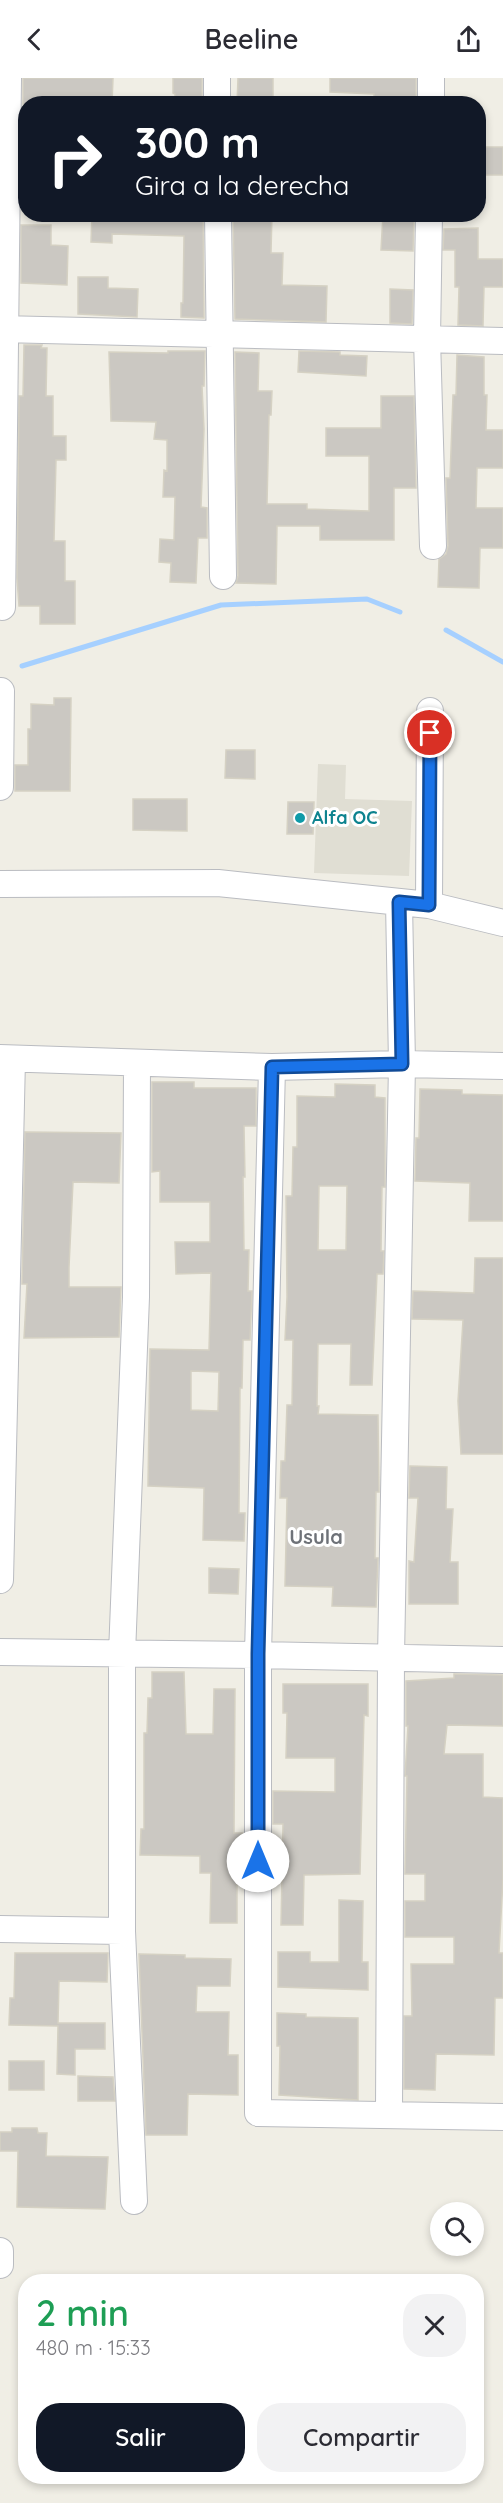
<!DOCTYPE html>
<html lang="es">
<meta charset="utf-8">
<style>
body{margin:0;font-family:Quicksand,sans-serif;background:#f2f2f3;color:#2b2b33;height:100vh;display:flex;flex-direction:column;font-size:22px;white-space:nowrap}
*{box-sizing:border-box;margin:0}
p{font-size:20px;color:#7c7c81}
.icon{flex:none;width:33px;height:33px;fill:none;stroke:currentColor;stroke-width:2;stroke-linecap:round;stroke-linejoin:round}
.map{position:relative;flex:1;overflow:hidden}
.drawer{position:absolute;left:18px;top:2196px;width:466px;height:210px;display:flex;flex-direction:column;background:#fff;border-radius:24px;box-shadow:0 3px 9px #0003}
.drawer>*{flex:none}
.guide{position:absolute;left:18px;top:18px;width:468px;height:126px;border-radius:24px;box-shadow:0 3px 9px #0003;background:#111827;color:#fff;overflow:hidden}
.fabs{position:absolute;left:430px;top:2124px;display:grid;gap:12px}
.fabs a{display:grid;place-items:center;width:54px;height:54px;border-radius:50%;background:#fff;box-shadow:0 3px 9px #0003;font-size:30px}
.pin{position:absolute;display:grid;place-items:center;width:51px;height:51px;color:#fff;margin:-26px;border:3px solid #fff;border-radius:50%;box-shadow:0 2px 6px #0007}
.me{position:absolute;width:66px;margin:-33px;rotate:0deg;stroke-linejoin:round;filter:drop-shadow(0 0 4px #0008)}
.turn{display:flex;align-items:center;gap:21px;height:126px;padding:0 18px;font-size:27px}
.turn .icon{width:78px;height:78px;stroke-width:2.5}
.turn b{display:block;font-size:42px;line-height:51px}
.round{display:grid;place-items:center;flex:none;width:63px;height:63px;border-radius:24px;background:#f2f2f3}
.head{display:flex;align-items:center;justify-content:space-between;height:102px;padding:0 18px}
h1{font-size:36px;font-weight:600;line-height:45px;color:#1e9e55}
.cta{display:flex;gap:12px;margin-top:auto;padding:12px 18px}
.cta a{flex:1;height:69px;border-radius:24px;background:#111827;color:#fff;font-size:24px;font-weight:600;line-height:69px;text-align:center}
.cta a+a{background:#f2f2f3;color:#2b2b33}
header{display:flex;justify-content:space-between;align-items:center;height:78px;padding:0 18px;background:#fff;font-size:27px;font-weight:600}
.map>svg:first-child{display:block}
.education{fill:#e0ded3}
.lines{fill:none;stroke-linecap:round;stroke-linejoin:round}
.stream{stroke:#a6d0ff;stroke-width:5}
.building{fill:#cbc8c2;stroke:#d5d1c3;stroke-width:1.5;fill-rule:evenodd}
.minor-casing{stroke:#babcc1;stroke-width:28}
.minor{stroke:#fff;stroke-width:26}
.route-casing{stroke:#114b97;stroke-width:15}
.route{stroke:#1a73e8;stroke-width:10}
.culture-dot{fill:#0f9aa8;stroke:#fff;stroke-width:2}
.labels{text-anchor:middle;stroke-width:6;stroke-linejoin:round;paint-order:stroke}
.culture-label{font-size:18px;font-weight:bold;fill:#0d838f;stroke:#fff;text-anchor:start}
.neighbourhood-label{font-size:20px;font-weight:bold;fill:#6e7278;stroke:#fff}
</style>
<header><svg class="icon" aria-label="back" viewBox="0 0 24 24"><path d="M15 5l-7 7 7 7"/></svg>Beeline<svg class="icon" aria-label="share" viewBox="0 0 24 24"><path d="M12 15V3M7 8l5-5 5 5M5 13v7h14v-7"/></svg></header>
<div class="map">
<svg width="503" height="2425" viewBox="0 0 503 2425">
<rect width="100%" height="100%" fill="#f0eee5"/>
<path class="education" d="M318,686L346,687L345,721L412,723L409,798L314,795Z"/>
<g class="lines">
<path class="stream" d="M446,552L503,584
M22,588L221,527L367,521L400,534"/>
</g>
<path class="building" d="M23,0H113L112,26H23Z
M173,0H202V26H175V16L173,15Z
M238,0H273V26H237Z
M330,0H416V26H374V16L330,14Z
M478,69H503V97H478Z
M92,136H203L204,240L181,239V225H183L184,158L112,156V165L91,164Z
M233,136H272L271,175H283L282,207L327,208L326,244L235,241Z
M383,136H414L413,173L381,172Z
M21,147H51V167L68,168L67,207L21,205Z
M478,150V181H503V209H484L483,248L458,247L459,209H455V172H443L444,151Z
M78,199H108V210L138,211L137,239L78,236Z
M390,211L413,212L412,246L390,245Z
M24,267H42L41,270H47L46,318H53V358H66V382H56L54,463H65V503H75V546H40V528H19L17,500L19,318H23Z
M168,273H205L204,308H202L204,351L201,429L207,430V460H198L196,505L170,504L171,485L159,484L160,461L174,462L175,419H163L164,392L167,393V362L154,361L156,344L111,343L109,274L168,275Z
M299,273L340,274V277L367,278L366,298L298,294Z
M235,274L259,275L258,313H272L271,337H269L267,426H307V431L369,433V378H326V350H381V318H414L416,410H394V462H320V448H277L276,506L236,505L238,498Z
M457,277L484,279V317H487L486,352H503V390H477L476,430H503V470H480L479,510L438,509L439,481L446,476L448,468L446,400H450L453,317H456Z
M54,620H71L70,713H15V687H28V651H31V626L54,627Z
M226,672H255V701L225,700Z
M133,721H187V753L133,752Z
M288,724H314L313,756H287Z
M152,1004H194V1010H256V1048H244L245,1099H243L244,1172H249L248,1213H252L250,1262H243L242,1310H240L239,1435H245L244,1463L203,1462L204,1410L148,1408L150,1271L209,1272L211,1195L176,1196L175,1164H210V1124H160V1093L152,1094ZM191,1293L219,1294L218,1333L191,1332Z
M335,1006L375,1007V1019L385,1020V1109H382L381,1173H384L383,1196H377L372,1307H350L351,1266H318L317,1328H319L318,1336L378,1337L379,1414H376L375,1480H378L376,1529L332,1528L333,1509L285,1508L287,1420H280L281,1383H285L287,1327H292L293,1262H285L287,1219L286,1118H292L293,1069H297V1018L335,1019ZM319,1108H347L346,1172H318Z
M420,1011L462,1012V1016L503,1017V1143H469L470,1105L415,1103L416,1060H419Z
M25,1054L121,1055L119,1105L73,1104L69,1189V1209H121L119,1259L24,1260L27,1206H22Z
M475,1180H503V1376H461L458,1323L463,1242L412,1241L413,1213L474,1215Z
M410,1388L447,1389L446,1431H453L450,1484H458V1526H409V1483L414,1484L418,1420H409Z
M209,1490L239,1491L238,1516L209,1515Z
M152,1594H184L186,1656H213L214,1611H235L234,1755H242V1795H237V1845H210L211,1795H200V1778L140,1777L141,1751H144V1655H147L148,1620H152Z
M454,1596L503,1597V1648L447,1647L444,1676H483V1719L503,1720V1801L499,1875H503V1920H495L494,1977L436,1976L435,2012L404,2011V1938H412L411,1886H454V1859H405V1823H425V1796H405L407,1698H405L408,1648H406V1603L454,1600Z
M283,1606H368V1638L364,1637L360,1796L304,1797L303,1847H281L283,1746H273V1713L335,1714V1680H286L287,1635H283Z
M339,1822L363,1823L362,1884H368V1912L278,1909V1874H310V1884H339Z
M15,1875H108L107,1904L59,1903L58,1945H105V1971H75V1997L57,1996L58,1948L9,1947L10,1920H14Z
M139,1876L185,1877V1880L231,1881L230,1908H197L196,1934H229L228,1977H238V2017L188,2016L187,2057H146Z
M277,1935L306,1936V1939L358,1940V2022L279,2017L280,1968H277Z
M9,1983H44V2012H9Z
M78,1998L113,1999L115,2023H78Z
M12,2050H37L38,2055H47L46,2078L108,2079L105,2131L17,2129L18,2073H0V2054H12Z"/>
<g class="lines">
<defs>
<path id="minor" d="M217,0V26
M431,26V0
M218,136L223,498
M429,136L427,261L433,468
M0,251L503,263
M2,529L8,0
M0,709L1,613
M0,806L218,805L429,827L503,845
M429,827L430,633
M0,980L272,989L402,986L503,988
M272,989L258,1577V2035L503,2039
M0,1502L12,981
M0,1574L258,1577L503,1582
M0,1851L122,1853
M389,2035L391,1579L402,986L399,824
M134,2123L122,1853V1576L136,1219L137,985
M0,2173V2187"/>
</defs>
<use href="#minor" class="minor-casing"/>
<use href="#minor" class="minor"/>
</g>
<g class="lines">
<defs>
<path id="route" d="M258,1783V1576L272,989L402,986L399,824L429,827L430,655"/>
</defs>
<use href="#route" class="route-casing"/>
<use href="#route" class="route"/>
</g>
<circle class="culture-dot" cx="300" cy="740" r="6"/>
<g class="labels">
<g class="culture-label">
<text x="312" y="746">Alfa OC</text>
</g>
<g class="neighbourhood-label">
<text x="316" y="1466">Usula</text>
</g>
</g>
</svg>
<div class="fabs">
<a><svg class="icon" aria-label="search" viewBox="0 0 24 24"><circle cx="10" cy="10" r="6"/><path d="M15 15l6 6"/></svg></a>
</div>
<div class="pin" style="left:430px;top:655px;background:#d93025"><svg class="icon" aria-label="arrive" viewBox="0 0 24 24"><path d="M6 21V4h12l-3 4 3 4H6"/></svg></div>
<svg class="me" style="left:258px;top:1783px" viewBox="-20 -20 40 40"><circle r="19" fill="#fff"/><path d="M0-13L10 11 0 6-10 11z" fill="#1a73e8"/></svg>
<div class="guide">
<div class="turn"><svg class="icon" aria-label="right" viewBox="0 0 24 24"><path d="M7 20v-9h11M14 6l5 5-5 5"/></svg><div><b>300 m</b>Gira a la derecha</div></div>
</div>
<section class="drawer">
<div class="head"><div><h1>2 min</h1><p>480 m · 15:33</p></div><a class="round"><svg class="icon" aria-label="close" viewBox="0 0 24 24"><path d="M6 6l12 12M18 6L6 18"/></svg></a></div>
<div class="cta"><a>Salir</a><a>Compartir</a></div>
</section>
</div>
